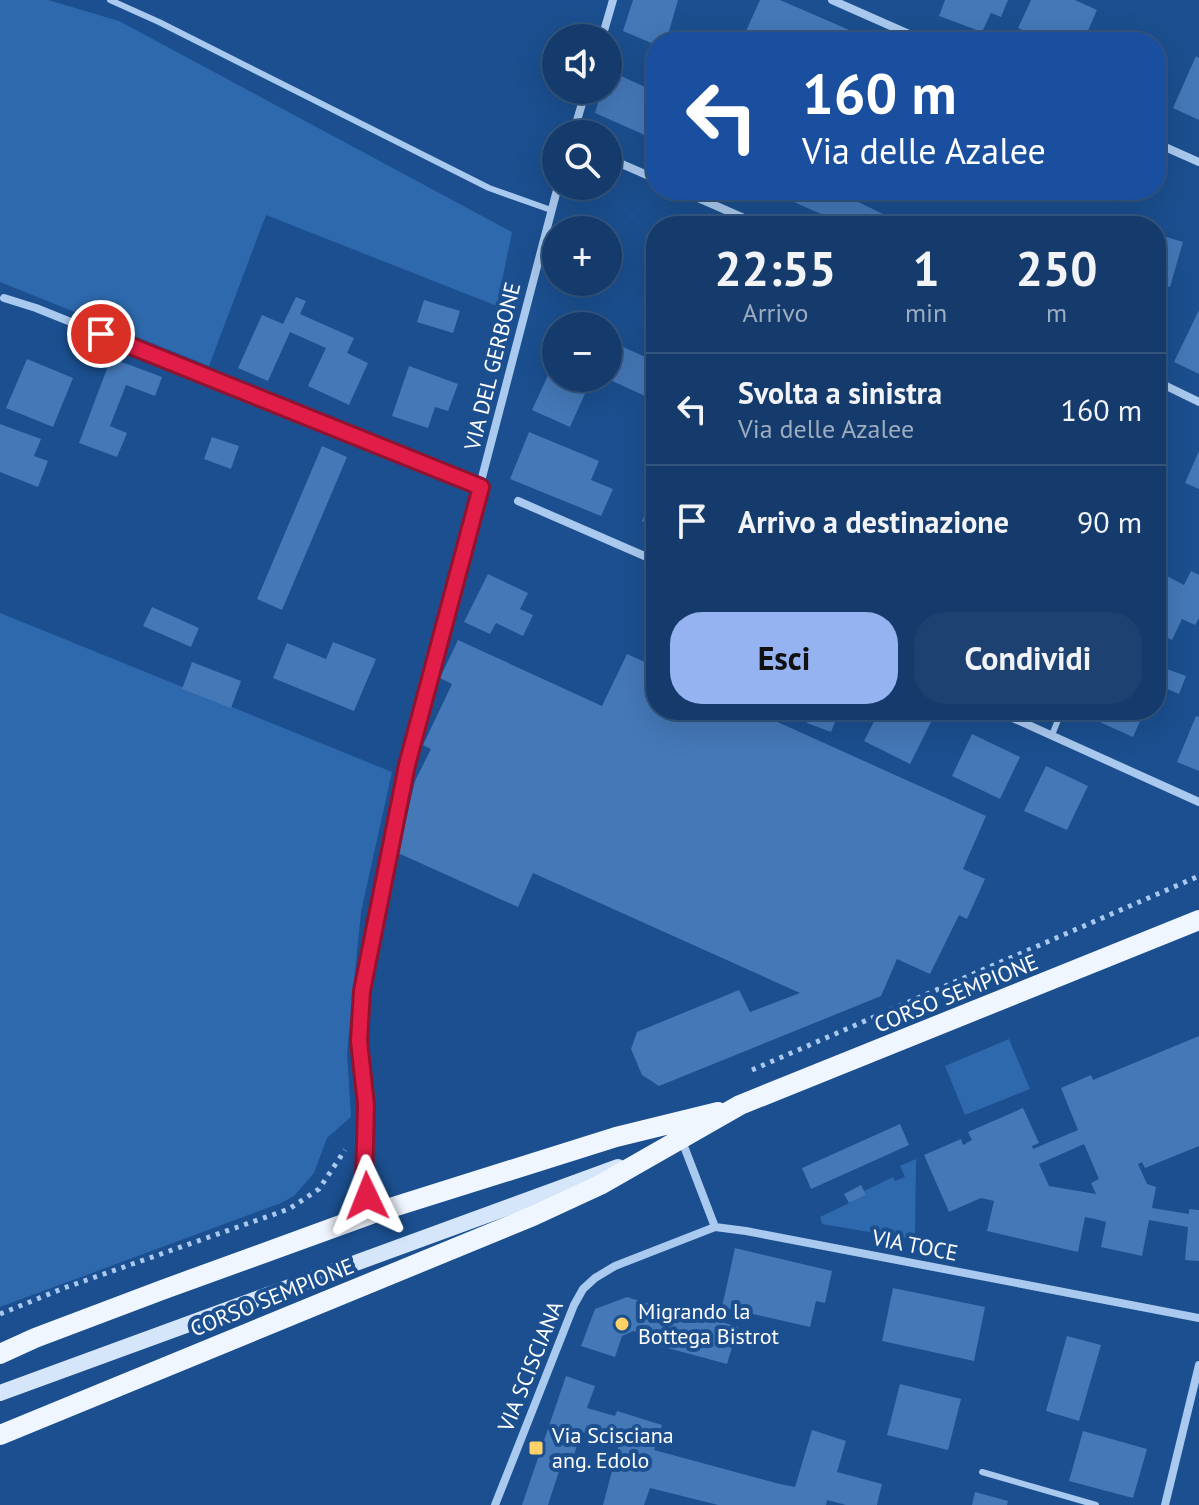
<!DOCTYPE html>
<html lang="it">
<meta charset="utf-8">
<style>
body{margin:0;font-family:"PT Sans",sans-serif;background:#1d4271;color:#f1f3f6;height:100vh;display:flex;flex-direction:column;font-size:30px;white-space:nowrap}
*{box-sizing:border-box;margin:0}
p{font-size:26px;color:#9dadc1}
.icon{flex:none;width:44px;height:44px;fill:none;stroke:currentColor;stroke-width:2;stroke-linecap:round;stroke-linejoin:round}
.map{position:relative;flex:1;overflow:hidden}
.details{position:absolute;left:646px;top:216px;width:520px;height:504px;display:flex;flex-direction:column;background:#143b6b;border-radius:32px;box-shadow:0 8px 32px #0002,0 0 0 2px #33557e}
.details>*{flex:none}
.banner{position:absolute;left:646px;top:32px;width:520px;height:168px;border-radius:32px;box-shadow:0 8px 32px #0002,0 0 0 2px #33557e;background:#1a4fa0;color:#fff;overflow:hidden}
.buttons{position:absolute;left:542px;top:24px;display:grid;gap:16px}
.buttons a{display:grid;place-items:center;width:80px;height:80px;border-radius:50%;background:#143b6b;box-shadow:0 8px 32px #0002,0 0 0 2px #33557e;font-size:40px}
.pin{position:absolute;display:grid;place-items:center;width:68px;height:68px;color:#fff;margin:-34px;border:4px solid #fff;border-radius:50%;box-shadow:0 2px 8px #0007}
.me{position:absolute;width:88px;margin:-44px;rotate:358deg;stroke-linejoin:round;filter:drop-shadow(0 0 6px #0008)}
.turn{display:flex;align-items:center;gap:28px;height:168px;padding:0 24px;font-size:36px}
.turn .icon{width:104px;height:104px;stroke-width:2.5}
.turn b{display:block;font-size:56px;line-height:68px}
.eta{display:flex;justify-content:space-evenly;align-items:center;height:136px;text-align:center}
.eta b{font-size:48px;font-weight:800;line-height:56px}
.button{display:flex;gap:16px;margin-top:auto;padding:16px 24px}
.button a{flex:1;height:92px;border-radius:32px;background:#95b2f1;color:#111;font-size:32px;font-weight:800;line-height:92px;text-align:center}
.button a+a{background:#1d4271;color:#f1f3f6}
ul{padding:0;list-style:none}
li{display:flex;align-items:center;gap:24px;height:112px;padding:0 24px;border-top:2px solid #33557e}
li div{flex:1}
li b{display:block;font-size:30px}
li em{font-style:normal}
.map>svg:first-child{display:block}
.green{fill:#2e69ad}
.building{fill:#4478b7;fill-rule:evenodd}
.lines{fill:none;stroke-linecap:round;stroke-linejoin:round}
.path{stroke:#a9c9ee;stroke-width:5;stroke-dasharray:4 6;stroke-linecap:butt}
.lane{stroke:#a9c9ee;stroke-width:6}
.street{stroke:#a9c9ee;stroke-width:8}
.secondary{stroke:#d6e6fa;stroke-width:16}
.primary{stroke:#f0f6ff;stroke-width:20}
.route-casing{stroke:#92132f;stroke-width:20}
.route{stroke:#e11d48;stroke-width:14}
.poi-dot{fill:#ffd166;stroke:#1b4f8f;stroke-width:3}
.labels{text-anchor:middle;stroke-width:8;stroke-linejoin:round;paint-order:stroke}
.street-label{font-size:22px;fill:#fff;stroke:#1b4f8f}
.poi-label{font-size:22px;fill:#fff;stroke:#1b4f8f;text-anchor:start}
</style>
<div class="map">
<svg width="1199" height="1505" viewBox="0 0 1199 1505">
<rect width="100%" height="100%" fill="#1b4f8f"/>
<path class="green" d="M0,0H48L119,21L512,232L497,306L266,215L209,366L0,282Z
M0,613L392,772L361,912L347,1053L351,1117L327,1138L314,1173L294,1196L281,1203L0,1307Z
M1009,1039L1030,1089L965,1115L945,1066Z
M916,1159L915,1240L822,1224L820,1217L866,1195L864,1191L893,1177L895,1181L905,1177L900,1166Z"/>
<path class="building" d="M633,0H678L666,42H656V45L623,31Z
M760,0H780L877,42H741Z
M945,0H1008L1001,17L991,13L982,32L939,16Z
M1031,0H1075L1097,10L1083,42H1050L1018,28Z
M1196,56L1199,58V120L1173,108Z
M608,70L656,92V140L595,113L602,90H608Z
M767,190H856L852,199L908,226H848Z
M1156,234L1183,242L1170,287L1156,283Z
M296,297L306,301L300,314L354,338L347,353L368,363L349,405L308,386L326,348L290,332L268,381L238,368L262,315L283,324Z
M424,300L460,311L453,333L417,322Z
M1199,310V374L1174,362Z
M608,340L656,362V401L608,379Z
M111,358L162,377L155,396L126,385L110,426L127,433L117,457L79,443Z
M556,358V378H592L570,427L532,410Z
M27,359L73,378L53,427L6,408Z
M409,366L458,384L448,411L435,407L428,428L392,416Z
M0,424L41,439L34,456L48,461L38,487L0,472Z
M529,432L599,461L591,480L613,489L601,516L510,479Z
M212,437L239,446L231,469L204,459Z
M322,446L347,457L282,610L257,599Z
M1199,451V489L1185,483Z
M656,491V528L642,521Z
M1191,571L1199,575V618L1195,625L1182,619L1172,640L1160,633L1156,641V593L1165,575L1184,585Z
M488,574L528,593L520,609L533,615L523,636L496,623L490,634L464,622Z
M152,607L199,628L191,647L143,626Z
M458,640L602,706L627,654L656,667V710H751L986,816L963,869L985,879L967,919L959,915L930,974L897,959L881,996L659,1086L642,1075L631,1049L637,1032L739,990L750,1012L800,993L533,873L518,907L398,853L415,781L431,749L423,745L452,684L440,678Z
M333,642L376,659L354,711L273,678L287,643L326,659Z
M192,662L241,681L231,708L182,689Z
M1167,669L1186,676L1179,694L1161,686Z
M812,710H840L831,732L807,723Z
M880,710H937L910,764L864,741Z
M1089,710H1145L1133,737L1086,716Z
M1196,716L1199,717V771L1177,762Z
M972,734L1020,757L1000,799L952,776Z
M1046,766L1088,786L1067,830L1024,811Z
M1199,1036V1146L1145,1168L1142,1162L1138,1164L1147,1184L1156,1187L1152,1208L1189,1214V1209L1199,1210V1261L1185,1260L1188,1227L1149,1220L1142,1256L1101,1247L1106,1222L1095,1219L1085,1217L1078,1252L987,1231L994,1201L981,1198L949,1212L924,1155L961,1139L963,1145L972,1140L968,1132L1023,1108L1039,1143L1032,1146L1033,1149L1078,1130L1061,1088L1091,1075L1093,1080ZM1084,1144L1099,1179L1091,1183L1096,1194L1049,1186L1039,1164Z
M900,1124L909,1145L811,1189L802,1168Z
M861,1185L866,1195L849,1203L844,1194Z
M735,1248L832,1271L825,1303L816,1301L810,1327L722,1307Z
M893,1288L985,1307L974,1361L882,1341Z
M627,1297L711,1323L712,1319L738,1327L727,1364L649,1343L651,1336L633,1331L622,1336L615,1357L581,1346L595,1309Z
M1067,1336L1101,1345L1079,1421L1046,1411Z
M566,1376L595,1386L587,1408L615,1416L617,1411L662,1425L654,1450L780,1484L795,1487L812,1430L846,1441L837,1472L882,1484L877,1505H846L827,1500L826,1505H718L650,1488L644,1505H603L620,1441L581,1432L570,1468L561,1465L548,1505H522Z
M900,1384L961,1399L948,1450L887,1435Z
M1083,1431L1147,1449L1133,1498L1069,1481Z
M975,1492L1008,1501L1007,1505H972Z"/>
<g class="lines">
<path class="path" d="M752,1070L1199,876
M0,1314L64,1288L289,1209L319,1189L345,1150"/>
<path class="lane" d="M110,0L159,22L489,188L551,210
M1052,735L1062,710
M982,1472L1096,1505"/>
<path class="street" d="M832,0L927,42
M602,38L613,0
M573,134L586,90
M1156,143L1199,162
M608,158L656,179
M680,190L762,226
M4,298L36,308L481,487
M1156,381L1199,402
M518,501L656,561
M995,710L1199,802
M682,1141L715,1227
M371,1214L364,1182L367,1119L359,1041L360,1014L365,973L407,765L558,186
M495,1505L574,1305L583,1289L595,1278L615,1266L715,1227L746,1231L1199,1318
M1165,1505L1199,1365"/>
<path class="secondary" d="M0,1393L618,1167"/>
<path class="primary" d="M0,1354L35,1338L162,1290L371,1214L616,1137L718,1112
M0,1435L533,1216L600,1185L740,1105L1199,920"/>
</g>
<g class="lines">
<defs>
<path id="route" d="M101,334L481,487L407,765L362,991L359,1041L366,1105L364,1182L367,1196"/>
</defs>
<use href="#route" class="route-casing"/>
<use href="#route" class="route"/>
</g>
<g class="poi-dot">
<circle cx="622" cy="1324" r="8"/>
<rect x="528" y="1440" width="16" height="16" rx="4"/>
</g>
<g class="labels">
<g class="street-label">
<text transform="translate(492 366) rotate(-76)" y="8">VIA DEL GERBONE</text>
<text transform="translate(956 993) rotate(-22)" y="8">CORSO SEMPIONE</text>
<text transform="translate(915 1245) rotate(11)" y="8">VIA TOCE</text>
<text transform="translate(272 1297) rotate(-22)" y="8">CORSO SEMPIONE</text>
<text transform="translate(530 1366) rotate(-68)" y="8">VIA SCISCIANA</text>
</g>
<g class="poi-label">
<text x="638" y="1319">Migrando la<tspan x="638" dy="25">Bottega Bistrot</tspan></text>
<text x="552" y="1443">Via Scisciana<tspan x="552" dy="25">ang. Edolo</tspan></text>
</g>
</g>
</svg>
<div class="buttons">
<a><svg class="icon" aria-label="sound" viewBox="0 0 24 24"><path d="M4 9h4l5-4v14l-5-4H4zM17 9q2 3 0 6"/></svg></a>
<a><svg class="icon" aria-label="search" viewBox="0 0 24 24"><circle cx="10" cy="10" r="6"/><path d="M15 15l6 6"/></svg></a>
<a>+</a>
<a>−</a>
</div>
<div class="pin" style="left:101px;top:334px;background:#d93025"><svg class="icon" aria-label="arrive" viewBox="0 0 24 24"><path d="M6 21V4h12l-3 4 3 4H6"/></svg></div>
<svg class="me" style="left:367px;top:1196px" viewBox="-20 -20 40 40"><path d="M0-17L14 15 0 8-14 15z" fill="#e11d48" stroke="#fff" stroke-width="4"/></svg>
<div class="banner">
<div class="turn"><svg class="icon" aria-label="left" viewBox="0 0 24 24"><path d="M17 20v-9H6M10 6l-5 5 5 5"/></svg><div><b>160 m</b>Via delle Azalee</div></div>
</div>
<section class="details">
<div class="eta">
<div><b>22:55</b><p>Arrivo</p></div>
<div><b>1</b><p>min</p></div>
<div><b>250</b><p>m</p></div>
</div>
<ul>
<li><svg class="icon" aria-label="left" viewBox="0 0 24 24"><path d="M17 20v-9H6M10 6l-5 5 5 5"/></svg><div><b>Svolta a sinistra</b><p>Via delle Azalee</p></div><em>160 m</em></li>
<li><svg class="icon" aria-label="arrive" viewBox="0 0 24 24"><path d="M6 21V4h12l-3 4 3 4H6"/></svg><div><b>Arrivo a destinazione</b></div><em>90 m</em></li>
</ul>
<div class="button"><a>Esci</a><a>Condividi</a></div>
</section>
</div>
